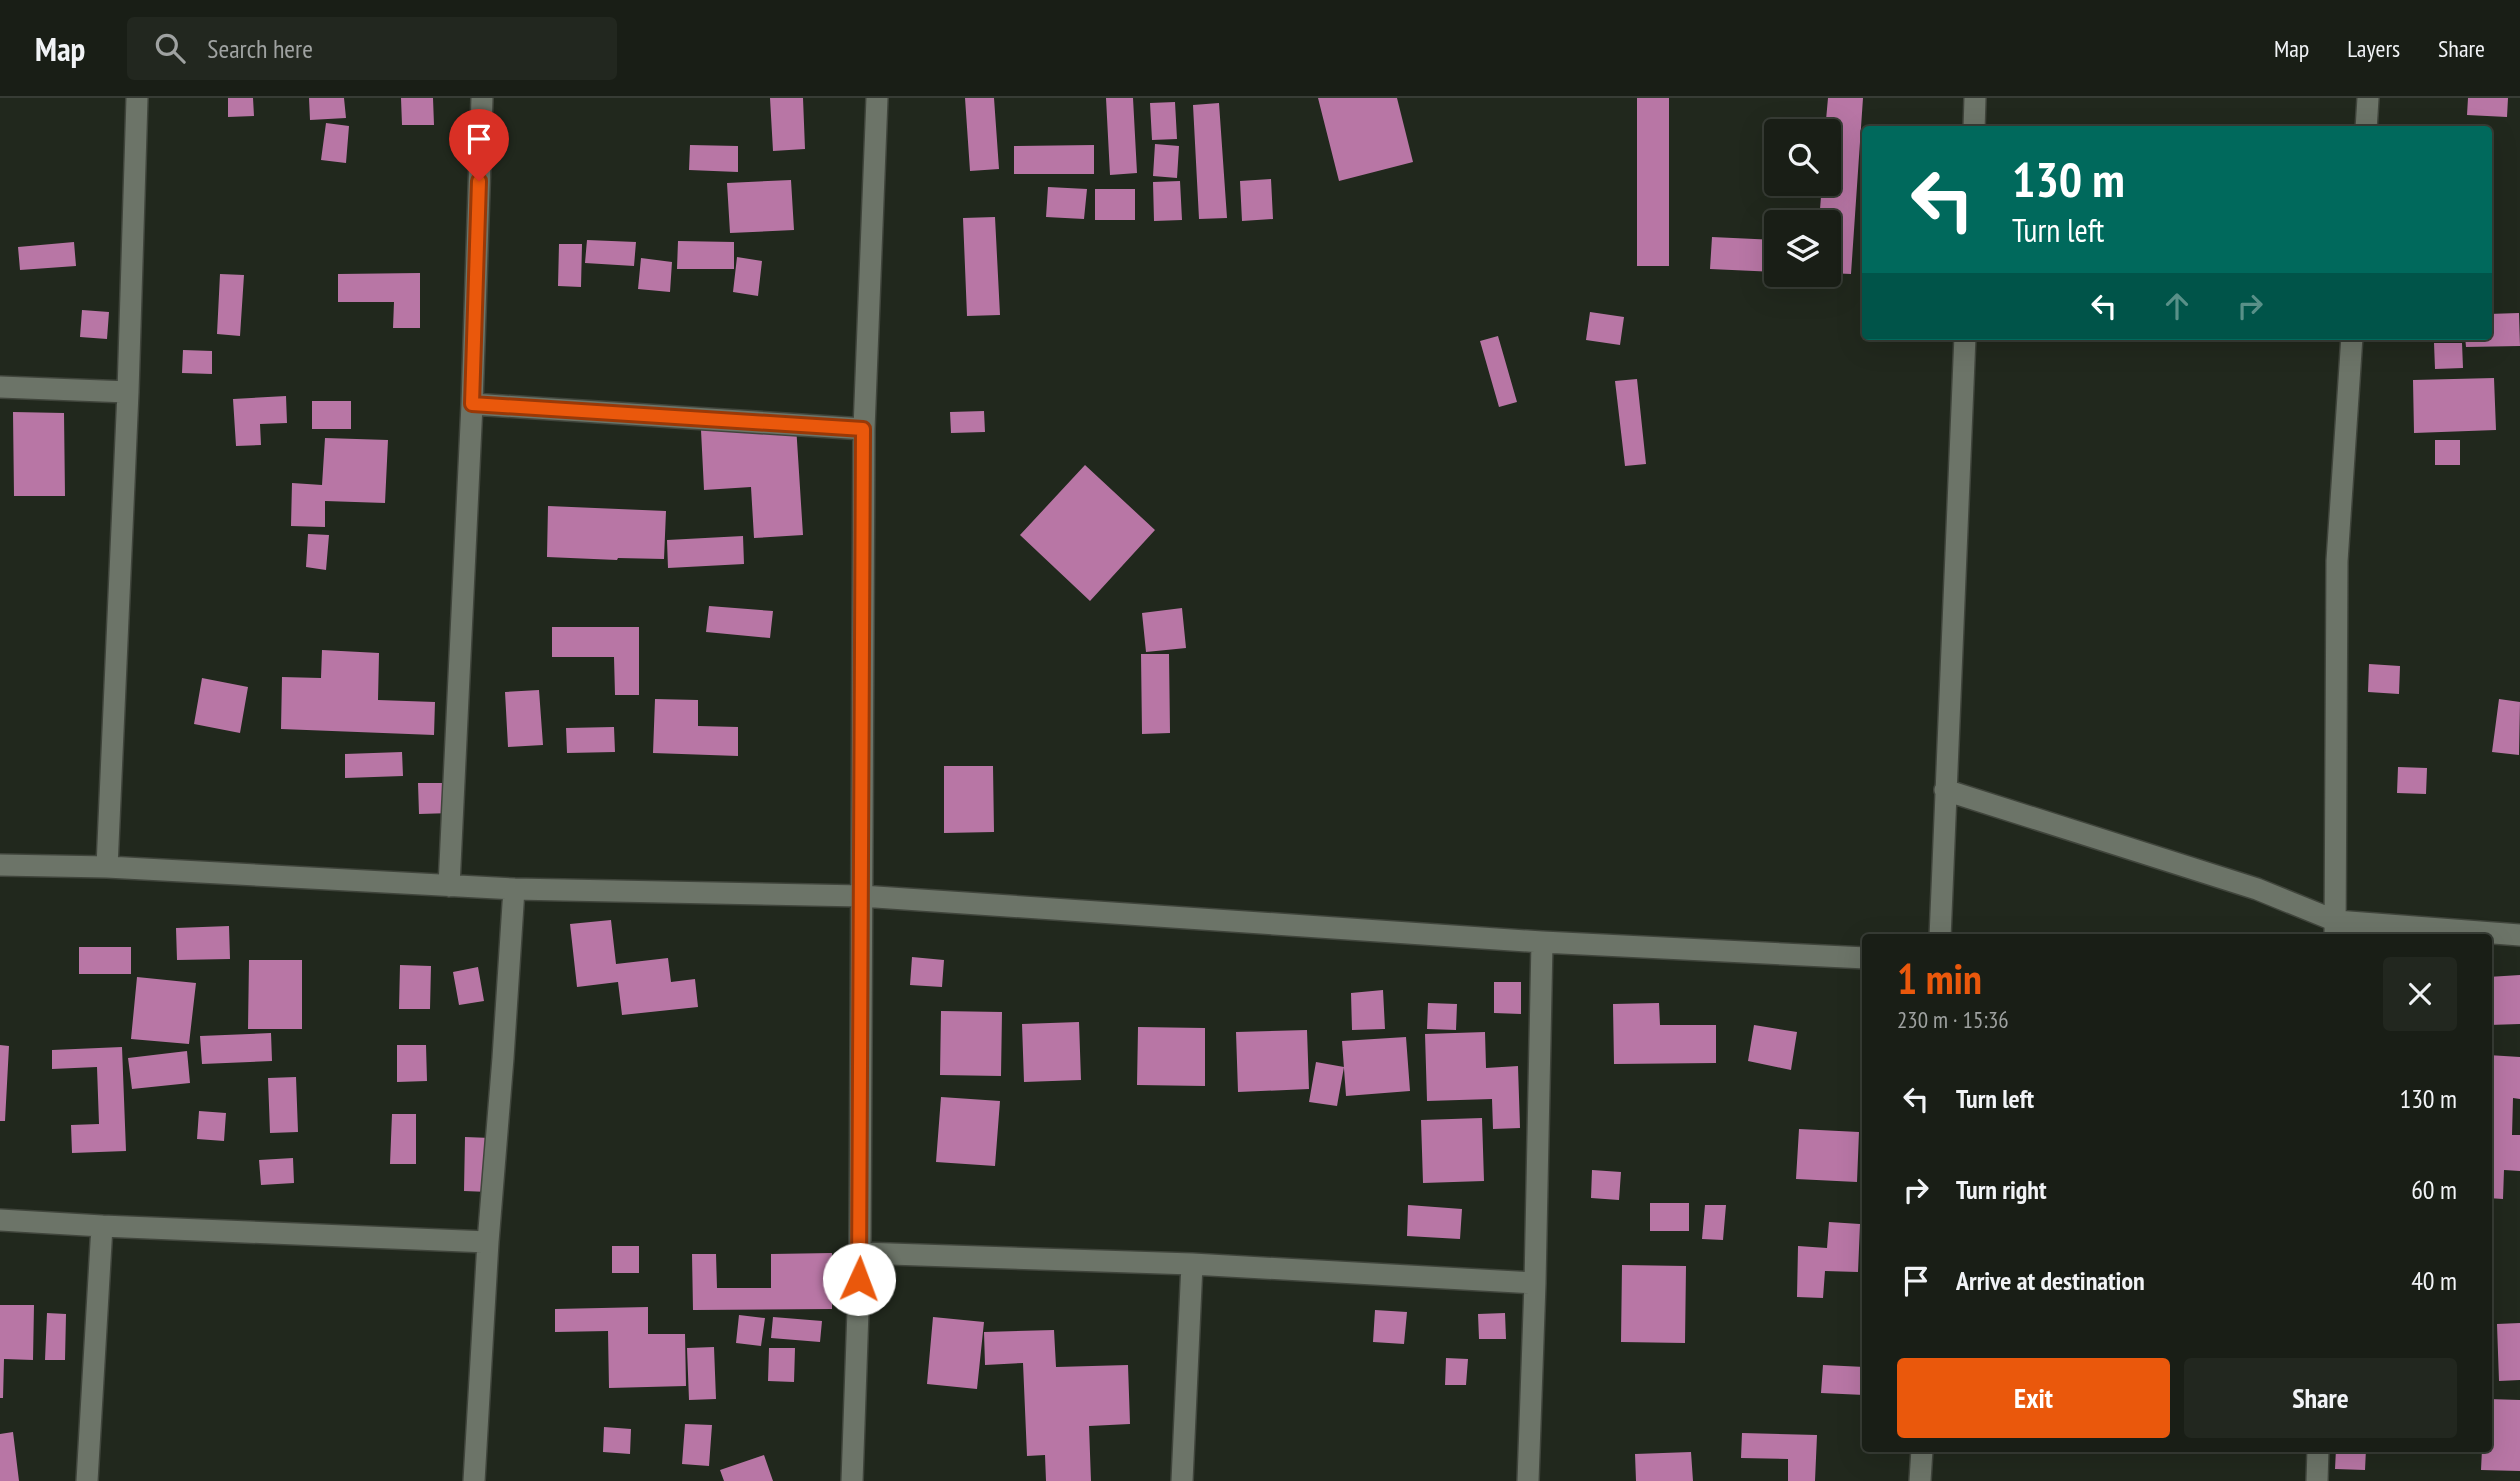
<!DOCTYPE html>
<meta charset="utf-8">
<style>
body{margin:0;font-family:"PT Sans Narrow",sans-serif;background:#22271f;color:#f1f3f6;height:100vh;display:flex;flex-direction:column;font-size:26px;white-space:nowrap}
*{box-sizing:border-box;margin:0}
p{font-size:23px;color:#9fa2a1}
.icon{flex:none;width:38px;height:38px;fill:none;stroke:currentColor;stroke-width:2;stroke-linecap:round;stroke-linejoin:round}
.map{position:relative;flex:1;overflow:hidden}
.sheet{position:absolute;left:1862px;top:836px;width:630px;height:518px;display:flex;flex-direction:column;background:#191e16;border-radius:7px;box-shadow:0 7px 28px #0002,0 0 0 2px #373c35}
.sheet>*{flex:none}
.guide{position:absolute;left:1862px;top:28px;width:630px;height:214px;border-radius:7px;box-shadow:0 7px 28px #0002,0 0 0 2px #373c35;background:#00695c;color:#fff;overflow:hidden}
.tools{position:absolute;left:1764px;top:21px;display:grid;gap:14px}
.tools a{display:grid;place-items:center;width:77px;height:77px;border-radius:7px;background:#191e16;box-shadow:0 7px 28px #0002,0 0 0 2px #373c35;font-size:35px}
.pin{position:absolute;display:grid;place-items:center;width:60px;height:60px;color:#fff;margin:-72px -30px;border-radius:50% 50% 50% 0;rotate:-45deg;box-shadow:0 0 7px #0007}
.pin .icon{rotate:45deg}
.me{position:absolute;width:77px;margin:-38px;rotate:2deg;stroke-linejoin:round;filter:drop-shadow(0 0 5px #0008)}
.turn{display:flex;align-items:center;gap:24px;height:147px;padding:0 35px;font-size:32px}
.turn .icon{width:91px;height:91px;stroke-width:2.5}
.turn b{display:block;font-size:49px;line-height:60px}
.lanes{display:flex;align-items:center;height:66px;padding:0 35px;background:#0003;justify-content:center;gap:35px;direction:ltr}
.lanes .off{opacity:.35}
.round{display:grid;place-items:center;flex:none;width:74px;height:74px;border-radius:7px;background:#22271f}
.headline{display:flex;align-items:center;justify-content:space-between;height:119px;padding:0 35px}
h1{font-size:42px;font-weight:700;line-height:52px;color:#ea580c}
.primary-button{display:flex;gap:14px;margin-top:auto;padding:14px 35px}
.primary-button a{flex:1;height:80px;border-radius:7px;background:#ea580c;color:#fff;font-size:28px;font-weight:700;line-height:80px;text-align:center}
.primary-button a+a{background:#22271f;color:#f1f3f6}
ul{padding:0;list-style:none}
li{display:flex;align-items:center;gap:21px;height:91px;padding:0 35px}
li div{flex:1}
li b{display:block;font-size:26px}
li em{font-style:normal}
header{display:flex;align-items:center;gap:42px;box-sizing:border-box;height:98px;padding:0 35px;background:#191e16;border-bottom:2px solid #373c35}
header strong{font-size:33px}
nav{display:flex;gap:38px;margin-inline-start:auto;font-size:24px}
.search{width:490px;height:63px;background:#22271f;display:flex;align-items:center;gap:18px;box-sizing:border-box;padding:0 24px;border-radius:7px;color:#9fa2a1;font-size:26px}
.map>svg:first-child{display:block}
.building{fill:#b876a5}
.lines{fill:none;stroke-linecap:round;stroke-linejoin:round}
.minor-casing{stroke:#40453c;stroke-width:24}
.minor{stroke:#6c7468;stroke-width:21}
.route-casing{stroke:#983908;stroke-width:18}
.route{stroke:#ea580c;stroke-width:12}
</style>
<header>
<strong>Map</strong>
<div class="search"><svg class="icon" aria-label="search" viewBox="0 0 24 24"><circle cx="10" cy="10" r="6"/><path d="M15 15l6 6"/></svg>Search here</div>
<nav><a>Map</a><a>Layers</a><a>Share</a></nav>
</header>
<div class="map">
<svg width="2520" height="1383" viewBox="0 0 2520 1383">
<rect width="100%" height="100%" fill="#21281d"/>
<path class="building" d="M228,0H253L254,18L228,19Z
M309,0H344L346,20L310,22Z
M401,0H433L434,27H402Z
M770,0H803L805,51L773,53Z
M965,0H994L999,71L970,73Z
M1106,0H1133L1137,75L1110,77Z
M1318,0H1397L1413,64L1339,83Z
M1637,0H1669V168H1637Z
M1828,0H1863L1851,176L1829,175V124H1819L1822,86H1829V33H1825Z
M2468,0H2508L2507,19L2467,17Z
M1175,4L1177,41L1152,42L1150,5Z
M1219,5L1227,120L1199,121L1193,7Z
M326,25L349,28L346,65L321,62Z
M1155,46L1179,48L1177,80L1153,78Z
M690,47L738,48V74L689,72Z
M1094,47V76H1014V48Z
M1271,81L1273,121L1242,123L1240,83Z
M791,82L794,132L730,135L727,85Z
M1180,83L1182,122L1154,123L1153,84Z
M1048,89L1087,91L1084,121L1046,119Z
M1095,91H1135V122H1095Z
M995,119L1000,217L967,218L963,120Z
M1712,139L1776,142V174L1710,171Z
M587,142L636,144L634,168L585,165Z
M678,143L734,144V171H677Z
M74,144L76,168L20,172L18,149Z
M559,146H582L581,189L558,188Z
M737,159L762,163L758,198L733,194Z
M641,160L672,164L670,194L638,191Z
M420,175V230H393L394,204H338V176Z
M220,176L244,177L240,238L217,236Z
M82,212L109,214L107,241L80,239Z
M1590,214L1624,219L1620,247L1586,242Z
M2519,215L2520,248L2466,249L2465,238H2488V216Z
M1498,238L1517,304L1499,309L1480,243Z
M2434,245H2462L2463,270L2435,271Z
M183,252L212,253V276L182,275Z
M2494,280L2496,332L2414,335L2413,282Z
M1637,281L1646,366L1625,368L1615,283Z
M286,298L287,325L260,326L261,347L236,348L233,301Z
M312,303H351V331H312Z
M984,313L985,334L951,335L950,314Z
M13,314L64,315L65,398H14Z
M796,327L803,437L754,440L751,389L704,392L701,332Z
M325,340L388,342L385,405L325,403V429L291,428L292,385L322,387Z
M2435,342H2460V367H2435Z
M1085,367L1155,432L1090,503L1020,437Z
M548,408L666,413L664,461L618,460L617,462L547,459Z
M308,436L329,437L326,472L306,469Z
M743,438L744,466L668,470L667,442Z
M709,508L773,513L770,540L706,534Z
M1182,510L1186,550L1146,554L1142,515Z
M552,529H639V597H615L614,559H552Z
M322,552L379,555L378,602L435,604L434,637L281,631L282,579L321,580Z
M1141,556H1169L1170,635L1142,636Z
M2369,566L2400,568L2399,596L2368,594Z
M202,580L248,589L240,635L194,626Z
M539,592L543,647L508,649L505,594Z
M655,601L698,602V628L738,629V658L653,655Z
M2499,601L2520,604L2519,657L2492,654Z
M614,629L615,654L567,655L566,630Z
M402,654L403,678L345,680V656Z
M944,668H993L994,734L944,735Z
M2398,669L2427,670L2426,696L2397,695Z
M418,685H450L452,715L419,716Z
M611,822L616,866L668,860L671,884L695,881L698,909L622,917L618,884L577,889L570,826Z
M229,828L230,861L177,862L176,830Z
M79,849H131V876H79Z
M912,859L944,862L942,889L910,887Z
M249,862H302V931H248Z
M400,867L431,868L430,911H399Z
M478,869L484,903L459,907L453,874Z
M2520,877V926L2489,927L2488,879Z
M137,879L196,885L189,946L131,941Z
M1494,884H1521V916L1494,915Z
M1383,892L1385,931L1352,932L1351,895Z
M1428,905L1457,906L1456,932L1427,931Z
M1659,905L1660,927H1716V965L1614,966L1613,906Z
M941,913L1002,914L1001,978L940,977Z
M1079,924L1081,982L1024,984L1022,926Z
M1754,927L1797,934L1791,972L1748,963Z
M1138,929L1205,930V988L1137,987Z
M1307,932L1309,991L1238,994L1236,934Z
M1485,934L1486,970L1518,968L1520,1030L1493,1031L1492,1001L1427,1003L1425,936Z
M271,935L272,963L202,966L200,938Z
M1406,939L1410,993L1346,998L1342,943Z
M0,947L9,948L5,1023H0Z
M397,947H426L427,983L397,984Z
M122,949L126,1053L72,1055L71,1027L99,1026L97,969L52,971V952Z
M187,953L190,985L132,991L128,960Z
M2488,957L2520,959V1001L2513,1000L2512,1037H2520V1073L2504,1072L2503,1101L2488,1100Z
M1316,964L1344,969L1337,1008L1309,1004Z
M296,979L298,1034L270,1035L268,980Z
M941,999L1000,1003L995,1068L936,1064Z
M199,1013L226,1015L224,1043L197,1041Z
M392,1016H416V1066H390Z
M1482,1020L1484,1083L1423,1085L1421,1022Z
M1799,1031L1859,1034L1857,1084L1796,1081Z
M465,1039L491,1040L489,1094L464,1093Z
M293,1060L294,1085L261,1087L259,1062Z
M1592,1072L1621,1074L1619,1102L1591,1100Z
M1650,1105H1689V1133H1650Z
M1408,1107L1462,1111L1460,1141L1407,1138Z
M1705,1107H1726L1723,1142L1702,1141Z
M1829,1124L1860,1126L1858,1174L1825,1173L1823,1200L1797,1199L1798,1148L1827,1150Z
M612,1148H639V1175H612Z
M832,1155V1211L693,1212L692,1156H716L717,1190H771V1156Z
M1622,1167L1686,1168L1685,1245L1621,1244Z
M0,1207H34L33,1262L4,1261L3,1300H0Z
M648,1209V1236H685L686,1288L609,1290L608,1233L555,1234V1211Z
M1375,1212L1407,1214L1404,1246L1373,1244Z
M47,1215L66,1216L65,1262H45Z
M1505,1215L1506,1241H1479L1478,1216Z
M739,1217L765,1220L761,1248L736,1245Z
M773,1219L822,1223L820,1244L771,1240Z
M933,1219L984,1224L977,1291L927,1286Z
M2520,1225V1282L2499,1283L2497,1226Z
M1054,1232L1056,1269L1128,1267L1130,1326L1089,1328L1091,1383H1046L1045,1357L1027,1358L1023,1265L985,1267L984,1234Z
M714,1249L716,1301L689,1302L687,1250Z
M769,1250H795L794,1284L768,1283Z
M1446,1260L1468,1261L1466,1287H1445Z
M1823,1267L1865,1269L1864,1297L1821,1295Z
M2488,1301L2520,1302V1373L2481,1372L2482,1351H2488Z
M685,1326L712,1327L709,1368L682,1366Z
M604,1329L631,1331L630,1356L603,1354Z
M13,1334L19,1383H0V1336Z
M1742,1335L1817,1337L1815,1383H1788V1361L1741,1360Z
M2336,1351H2366L2365,1372L2335,1371Z
M1691,1354L1693,1383H1636L1635,1356Z
M764,1357L773,1383H724L720,1372Z"/>
<g class="lines">
<defs>
<path id="minor" d="M1974,32L1975,0
M2366,32L2368,0
M0,289L128,294
M472,306L864,331
M1945,692L2257,791L2336,823L2520,837
M0,767L107,769L514,791L861,798L1542,844L1866,860
M107,769L128,294L137,0
M449,788L472,306L482,0
M1940,840L1965,238
M2335,840L2337,463L2352,238
M0,1122L102,1128L87,1383
M102,1128L488,1144
M860,1155L1192,1166L1535,1185
M474,1383L488,1144L503,960L514,791
M852,1383L860,1155L864,331L877,0
M1182,1383L1192,1166
M1528,1383L1535,1185L1542,844
M1920,1383L1922,1351
M2317,1383L2318,1351"/>
</defs>
<use href="#minor" class="minor-casing"/>
<use href="#minor" class="minor"/>
</g>
<g class="lines">
<defs>
<path id="route" d="M479,83L472,306L863,331L859,1181"/>
</defs>
<use href="#route" class="route-casing"/>
<use href="#route" class="route"/>
</g>
</svg>
<div class="tools">
<a><svg class="icon" aria-label="search" viewBox="0 0 24 24"><circle cx="10" cy="10" r="6"/><path d="M15 15l6 6"/></svg></a>
<a><svg class="icon" aria-label="layers" viewBox="0 0 24 24"><path d="M12 4l9 5-9 5-9-5zM3 14l9 5 9-5"/></svg></a>
</div>
<div class="pin" style="left:479px;top:83px;background:#d93025"><svg class="icon" aria-label="arrive" viewBox="0 0 24 24"><path d="M6 21V4h12l-3 4 3 4H6"/></svg></div>
<svg class="me" style="left:859px;top:1181px" viewBox="-20 -20 40 40"><circle r="19" fill="#fff"/><path d="M0-13L10 11 0 6-10 11z" fill="#ea580c"/></svg>
<div class="guide">
<div class="turn"><svg class="icon" aria-label="left" viewBox="0 0 24 24"><path d="M17 20v-9H6M10 6l-5 5 5 5"/></svg><div><b>130 m</b>Turn left</div></div>
<div class="lanes"><svg class="icon" aria-label="left" viewBox="0 0 24 24"><path d="M17 20v-9H6M10 6l-5 5 5 5"/></svg><svg class="icon off" aria-label="ahead" viewBox="0 0 24 24"><path d="M12 20V5M6 11l6-6 6 6"/></svg><svg class="icon off" aria-label="right" viewBox="0 0 24 24"><path d="M7 20v-9h11M14 6l5 5-5 5"/></svg></div>
</div>
<section class="sheet">
<div class="headline"><div><h1>1 min</h1><p>230 m · 15:36</p></div><a class="round"><svg class="icon" aria-label="close" viewBox="0 0 24 24"><path d="M6 6l12 12M18 6L6 18"/></svg></a></div>
<ul>
<li><svg class="icon" aria-label="left" viewBox="0 0 24 24"><path d="M17 20v-9H6M10 6l-5 5 5 5"/></svg><div><b>Turn left</b></div><em>130 m</em></li>
<li><svg class="icon" aria-label="right" viewBox="0 0 24 24"><path d="M7 20v-9h11M14 6l5 5-5 5"/></svg><div><b>Turn right</b></div><em>60 m</em></li>
<li><svg class="icon" aria-label="arrive" viewBox="0 0 24 24"><path d="M6 21V4h12l-3 4 3 4H6"/></svg><div><b>Arrive at destination</b></div><em>40 m</em></li>
</ul>
<div class="primary-button"><a>Exit</a><a>Share</a></div>
</section>
</div>
